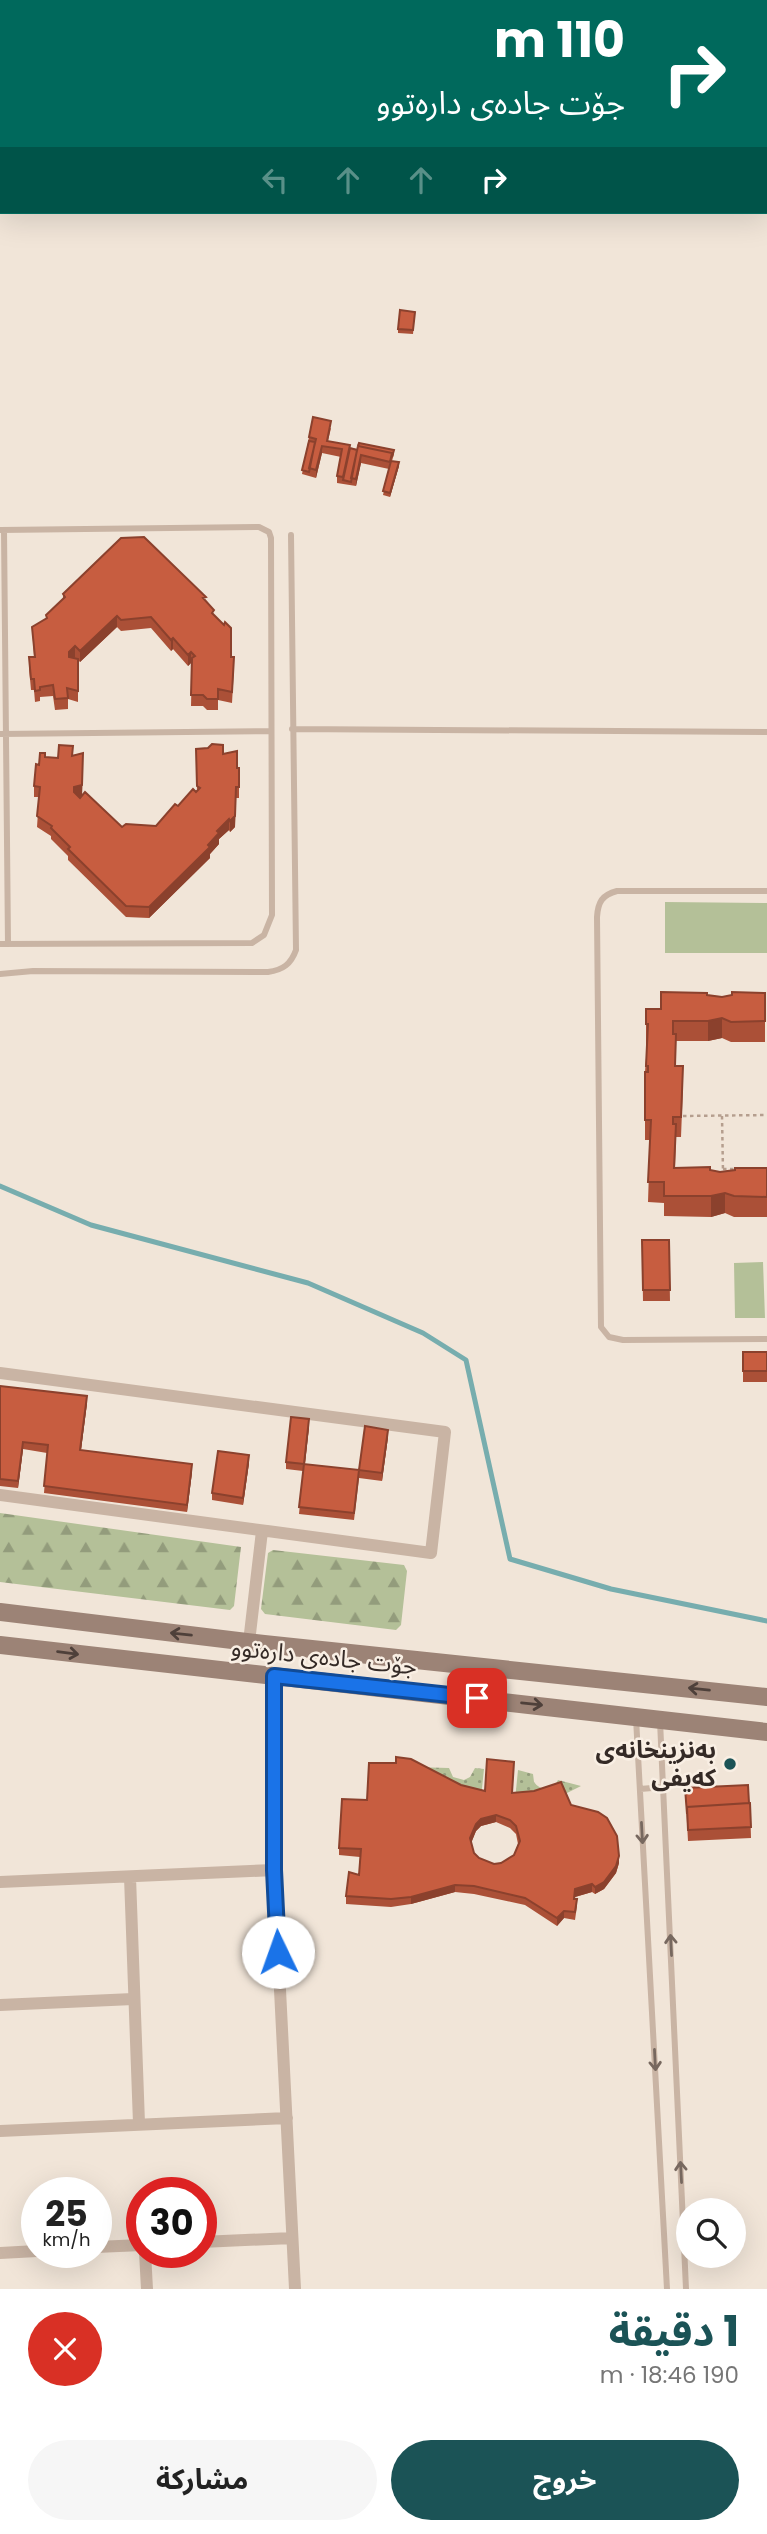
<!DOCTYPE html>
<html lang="ar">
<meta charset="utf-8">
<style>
body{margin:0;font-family:Poppins,"Noto Sans Arabic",sans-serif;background:#f6f6f6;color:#222;direction:rtl;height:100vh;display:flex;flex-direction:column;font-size:26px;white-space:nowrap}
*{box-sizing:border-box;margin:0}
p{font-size:23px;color:#767676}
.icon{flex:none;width:38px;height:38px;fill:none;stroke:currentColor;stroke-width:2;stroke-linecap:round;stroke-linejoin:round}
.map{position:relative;height:2289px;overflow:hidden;direction:ltr}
.panel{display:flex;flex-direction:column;background:#fff;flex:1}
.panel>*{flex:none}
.guide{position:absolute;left:0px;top:0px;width:768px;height:214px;box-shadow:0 7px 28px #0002;direction:rtl;background:#00695c;color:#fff;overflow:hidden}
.tools{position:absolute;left:676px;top:2198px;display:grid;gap:14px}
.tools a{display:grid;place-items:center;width:70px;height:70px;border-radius:50%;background:#fff;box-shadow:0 7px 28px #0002;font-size:35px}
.speed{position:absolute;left:21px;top:2177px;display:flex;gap:14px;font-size:35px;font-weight:700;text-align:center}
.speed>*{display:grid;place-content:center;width:91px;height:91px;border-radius:50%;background:#fff;box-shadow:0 7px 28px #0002;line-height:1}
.speed small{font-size:18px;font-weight:400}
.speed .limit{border:10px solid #d22;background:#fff;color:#111}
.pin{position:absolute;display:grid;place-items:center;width:60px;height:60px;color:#fff;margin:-30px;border-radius:14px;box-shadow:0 4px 10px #0006}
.me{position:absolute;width:77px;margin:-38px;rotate:357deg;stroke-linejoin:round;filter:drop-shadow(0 0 5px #0008)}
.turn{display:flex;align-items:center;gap:24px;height:147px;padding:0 28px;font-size:32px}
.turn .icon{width:91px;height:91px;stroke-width:2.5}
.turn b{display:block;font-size:49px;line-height:60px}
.lanes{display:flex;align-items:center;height:66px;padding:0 28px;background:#0003;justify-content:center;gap:35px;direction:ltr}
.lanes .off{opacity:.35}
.round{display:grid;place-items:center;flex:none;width:74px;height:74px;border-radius:37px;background:#f6f6f6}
.head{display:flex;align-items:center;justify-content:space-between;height:119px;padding:0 28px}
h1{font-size:42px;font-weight:700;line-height:52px;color:#1b5356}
.primary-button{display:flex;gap:14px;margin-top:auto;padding:14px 28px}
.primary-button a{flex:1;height:80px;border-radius:42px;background:#1b5356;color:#fff;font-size:28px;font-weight:700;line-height:80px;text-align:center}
.primary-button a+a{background:#f6f6f6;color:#222}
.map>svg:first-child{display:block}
.grass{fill:url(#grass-dots)}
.forest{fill:url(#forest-firs)}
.pitch{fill:#b4c098}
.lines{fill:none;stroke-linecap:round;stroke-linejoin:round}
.stream{stroke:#77adae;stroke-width:5}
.path{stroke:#b59e8e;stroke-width:2.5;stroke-dasharray:3.5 3.5;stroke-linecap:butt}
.service{stroke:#c9b4a4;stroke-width:6}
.minor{stroke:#c9b4a4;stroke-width:12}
.secondary{stroke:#9c8376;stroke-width:18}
.wall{fill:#ab5037;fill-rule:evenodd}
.shaded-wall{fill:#8b412d}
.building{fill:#c75d40;stroke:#8b412d;stroke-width:2;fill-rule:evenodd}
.oneway{stroke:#4e403a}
.oneway2{stroke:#77685f}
.route-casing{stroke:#114b97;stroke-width:18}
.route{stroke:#1a73e8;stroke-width:12}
.poi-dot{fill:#1b5356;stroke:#f9efe4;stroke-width:2.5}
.labels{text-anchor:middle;stroke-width:5;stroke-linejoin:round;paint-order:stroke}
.street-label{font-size:24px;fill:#342a26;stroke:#f9efe4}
.poi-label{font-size:24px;font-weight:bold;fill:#342a26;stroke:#f9efe4;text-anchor:end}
</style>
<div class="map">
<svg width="767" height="2289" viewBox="0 0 767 2289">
<defs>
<pattern id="grass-dots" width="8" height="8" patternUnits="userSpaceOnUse" patternTransform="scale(1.75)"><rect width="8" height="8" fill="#b4c098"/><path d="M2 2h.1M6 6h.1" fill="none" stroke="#939c7c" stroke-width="1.8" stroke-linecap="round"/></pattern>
<pattern id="forest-firs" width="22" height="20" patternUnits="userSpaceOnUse" patternTransform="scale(1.75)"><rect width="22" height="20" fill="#b4c098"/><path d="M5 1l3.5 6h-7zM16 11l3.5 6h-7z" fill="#939c7c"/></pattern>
</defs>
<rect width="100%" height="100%" fill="#f1e5d8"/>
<path class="grass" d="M413,1767L449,1768L453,1777L464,1780L470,1777L475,1768L484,1769L481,1798Z
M518,1770L533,1774L534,1782C541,1792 553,1790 558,1780L581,1786L563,1795L515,1800Z"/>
<path class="forest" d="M0,1513L241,1547L234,1606L230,1610L0,1582Z
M273,1550L404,1565L407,1571L401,1625L396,1630L265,1614L261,1609L268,1553Z"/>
<path class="pitch" d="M665,902L767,903V953H665Z
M763,1262L765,1318H735L734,1263Z"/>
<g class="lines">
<path class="stream" d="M0,1186L91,1225L308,1283L423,1333L466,1360L510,1559L611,1589L767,1621"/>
<path class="path" d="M683,1116L767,1115
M722,1116L723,1172
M723,1169H736"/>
<path class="service" d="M0,530L259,527L269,532L271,538L272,915L264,935L252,943L0,944
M4,530L8,944
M292,729L767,732
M0,734L270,731
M767,891H617C602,895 598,902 597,917L601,1327L609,1337L623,1340L767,1339
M0,974L33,971L268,972C283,970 291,964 296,950L291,535
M636,1718L667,2289
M660,1721L686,2289
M640,1789L664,1787"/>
<path class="minor" d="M0,1373L445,1432L431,1553L0,1495
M249,1642L262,1531
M274,1676V1870L295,2289
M130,1877L139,2123
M0,1882L274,1870
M0,2005L133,1999
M0,2131L287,2118
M201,2242L292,2238
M96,2247L142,2245
M145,2252L147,2289
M0,2253L37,2251"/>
<path class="secondary" d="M0,1612L264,1644L767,1697
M0,1645L767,1732"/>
</g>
<path class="wall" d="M415,312L413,334L398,333V329Z
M331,428L328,441L350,448L394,454L392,461L399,466L390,497L383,495L389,469L361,463L356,486L337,483V476L341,457L322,453L316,478L302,474L309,437Z
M63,594L206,601L214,615L231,657L234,668L232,703L218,700V710H207L203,706H191L192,664L191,663L188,666L173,649L171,651L151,628L121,631L117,627L80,662L78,660V702L68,699V709L55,710L53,696L40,697V701L35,702L34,690H31L29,668V657H34L32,627L46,619V615L63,599Z
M196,749L223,754L237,768H239V798H236L235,827L230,832L229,830L219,839V844L210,854V858L149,918L126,917L68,860V856L51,839V836L37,827L39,797H34V786L39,765L45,757L58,758L83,753L82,795L122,827L156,826L178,806L197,791Z
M765,993V1042H731L722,1038L708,1041H676L675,1066L683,1086L681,1137H676L675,1168L720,1172L767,1168V1217H734L725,1213L711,1217L664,1216V1203L648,1202L650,1140H645V1072L647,1044H646V1009H661L722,997Z
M642,1240H669L670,1301H643Z
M743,1352H767V1382H743Z
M0,1386L87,1403L81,1450L192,1472L187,1512L44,1493L47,1453L23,1449L18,1488L0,1486Z
M309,1427L305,1464L359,1470L388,1437L382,1481L359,1478L354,1520L299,1514L303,1471L286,1469V1462Z
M249,1463L243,1505L212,1500V1493Z
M514,1770L512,1793L571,1805L619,1863L616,1873L604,1889L595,1894L592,1892L575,1897L577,1906L575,1920L564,1918L557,1926L525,1905L474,1894L455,1892L411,1904L391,1907L346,1904V1896L359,1875L360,1857L339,1855V1848L367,1800L461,1785L485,1791ZM496,1822L510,1828L516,1834L518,1844L514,1855L501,1863L494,1864L479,1858L474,1853L471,1843L476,1831L481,1826Z
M685,1788L750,1803L751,1838L688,1841Z"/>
<path class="shaded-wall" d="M322,446V453L316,478V470Z
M361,455V463L356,486V479Z
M399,462V466L390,497V493Z
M117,616V627L80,662V651Z
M173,638V649L171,651V640Z
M75,646V657L69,663V652Z
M191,652V663L188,666V655Z
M83,764L82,796L74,798V787Z
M236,787L235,827L230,832V821Z
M229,819V830L219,839V844L210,854V858L149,918V907L208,845L217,831Z
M722,1018V1038L708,1041V1021Z
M725,1193V1213L711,1217V1196Z
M87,1396V1403L80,1457V1450Z
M309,1419V1427L304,1471V1464Z
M388,1430V1437L382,1481V1473Z
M23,1442V1449L18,1488V1481Z
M249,1455V1463L243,1505V1498Z
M192,1464V1472L187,1512V1505Z
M496,1815V1822L481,1826L476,1831L470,1846V1838L476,1824L481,1819Z
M619,1856V1863L616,1873L604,1889L595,1894V1887Z
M592,1884V1892L575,1897L574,1906L575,1889Z
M455,1885V1892L411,1904V1897Z
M564,1911V1918L557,1926V1918Z"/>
<path class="building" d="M400,310L415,312L413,330L398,329Z
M313,417L331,421L327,441L350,445L343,477L337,476L342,449L322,446L316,470L309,468L316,439L309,437Z
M309,441L315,442L309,472L302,470Z
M359,443L394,450L392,457V453L358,446Z
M358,446L392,453L390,462L361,455L356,479L351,478Z
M350,448L357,450L351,482L343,480Z
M391,461L399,462L390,493L383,491Z
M144,537L206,597L203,598L214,610L212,613L224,625L225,622L231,628V657H234L232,692L218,689V699H207L203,695H191L192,658L195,656L191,652L188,655L173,638L171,640L151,617L121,620L117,616L80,651L75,646L69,652V657L78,659V691L67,688L68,698L55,699L53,685L40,687V690L35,691L34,679H31L29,657H35L32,627L47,618L46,615L65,597L63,594L121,538Z
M212,744L223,745V754L237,751V768H239V787H236L235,816L230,821L229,819L217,831L219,833L208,845L210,847L149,907L126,906L68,849L70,847L51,828L52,826L37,816L40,787L34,786L36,764L39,765L40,753H45V757L58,758L59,745L73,746L72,756L83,753L82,785L74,787V792L80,798L85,792L122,827L126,824L156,826L175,804L178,806L193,789L196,792L200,788L197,786L196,749L208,748Z
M661,992L707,993V995L722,997L732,995V992L765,993V1021L731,1022L722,1018L708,1021H673V1034H676L675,1066H683L681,1117H673V1124H676L674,1168L710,1167V1170L720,1172L735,1170V1168H767V1197L734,1196L725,1193L711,1196H664V1182H648L651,1120H645V1072H648V1066H646L648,1024H646V1009H661Z
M642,1240H669L670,1290H643Z
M743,1352H767V1371H743Z
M0,1386L87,1396L80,1450L192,1464L187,1505L44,1486L48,1445L23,1442L18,1481L0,1479Z
M291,1417L309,1419L304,1464L286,1462Z
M365,1426L388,1430L382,1473L359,1470L354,1513L299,1507L304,1464L359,1470Z
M218,1451L249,1455L243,1498L212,1493Z
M396,1757L411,1759L461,1785L485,1791L487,1759L514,1762L512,1793L534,1791L561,1782L571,1805L598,1812L607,1818L617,1836L619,1856L616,1866L604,1882L595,1887L592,1884L575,1889L574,1899H577L575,1912L564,1911L557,1918L525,1898L474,1886L455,1885L411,1897L391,1899L346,1896L349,1872L359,1875L361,1849L339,1848L342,1799L367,1800L369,1763H396ZM496,1815L510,1820L516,1826L520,1841L514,1855L501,1863L494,1864L479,1858L474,1853L470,1838L476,1824L481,1819Z
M748,1785L749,1803L687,1807V1814L685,1788Z
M750,1803L751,1827L688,1830L687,1807Z"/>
<defs><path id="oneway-shaft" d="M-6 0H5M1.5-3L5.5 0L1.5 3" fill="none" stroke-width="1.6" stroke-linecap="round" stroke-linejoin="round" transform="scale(1.75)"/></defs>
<g class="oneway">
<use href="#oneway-shaft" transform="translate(181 1634) rotate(-174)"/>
<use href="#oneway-shaft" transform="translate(68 1653) rotate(7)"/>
<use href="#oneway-shaft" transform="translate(699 1689) rotate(-174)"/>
<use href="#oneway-shaft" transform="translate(532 1704) rotate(6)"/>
</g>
<g class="oneway2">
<use href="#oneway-shaft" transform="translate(642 1833) rotate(87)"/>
<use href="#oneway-shaft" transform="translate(671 1945) rotate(-93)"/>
<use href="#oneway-shaft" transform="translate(655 2060) rotate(87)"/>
<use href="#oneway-shaft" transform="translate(681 2172) rotate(-93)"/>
</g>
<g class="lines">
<defs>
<path id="route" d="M278,1952L274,1870V1676L477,1698"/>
</defs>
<use href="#route" class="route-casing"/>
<use href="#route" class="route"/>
</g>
<circle class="poi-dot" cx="730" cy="1764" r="7"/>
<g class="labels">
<g class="street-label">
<text transform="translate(324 1657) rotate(6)" y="8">جۆت جادەی دارەتوو</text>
</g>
<g class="poi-label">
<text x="716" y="1758">بەنزینخانەی<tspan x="716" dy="28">کەیفی</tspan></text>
</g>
</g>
</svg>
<div class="tools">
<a><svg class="icon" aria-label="search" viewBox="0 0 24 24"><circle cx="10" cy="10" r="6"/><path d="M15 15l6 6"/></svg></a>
</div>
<div class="speed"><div>25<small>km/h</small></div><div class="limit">30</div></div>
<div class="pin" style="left:477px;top:1698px;background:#d93025"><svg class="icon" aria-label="arrive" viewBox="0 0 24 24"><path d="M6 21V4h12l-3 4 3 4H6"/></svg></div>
<svg class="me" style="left:278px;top:1952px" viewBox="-20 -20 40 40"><circle r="19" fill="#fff"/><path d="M0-13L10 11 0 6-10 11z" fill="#1a73e8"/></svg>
<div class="guide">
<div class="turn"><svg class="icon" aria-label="right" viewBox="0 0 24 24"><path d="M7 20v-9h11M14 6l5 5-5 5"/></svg><div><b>110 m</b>جۆت جادەی دارەتوو</div></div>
<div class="lanes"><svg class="icon off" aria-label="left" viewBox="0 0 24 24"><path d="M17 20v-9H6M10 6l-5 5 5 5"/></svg><svg class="icon off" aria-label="ahead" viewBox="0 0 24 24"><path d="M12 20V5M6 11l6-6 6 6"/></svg><svg class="icon off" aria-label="ahead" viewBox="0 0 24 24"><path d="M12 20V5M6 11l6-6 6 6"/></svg><svg class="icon" aria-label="right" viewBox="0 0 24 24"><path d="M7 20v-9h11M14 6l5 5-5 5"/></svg></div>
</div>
</div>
<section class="panel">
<div class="head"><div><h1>1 دقيقة</h1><p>190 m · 18:46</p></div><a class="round" style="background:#d93025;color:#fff"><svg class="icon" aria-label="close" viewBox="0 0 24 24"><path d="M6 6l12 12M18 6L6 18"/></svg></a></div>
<div class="primary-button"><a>خروج</a><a>مشاركة</a></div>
</section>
